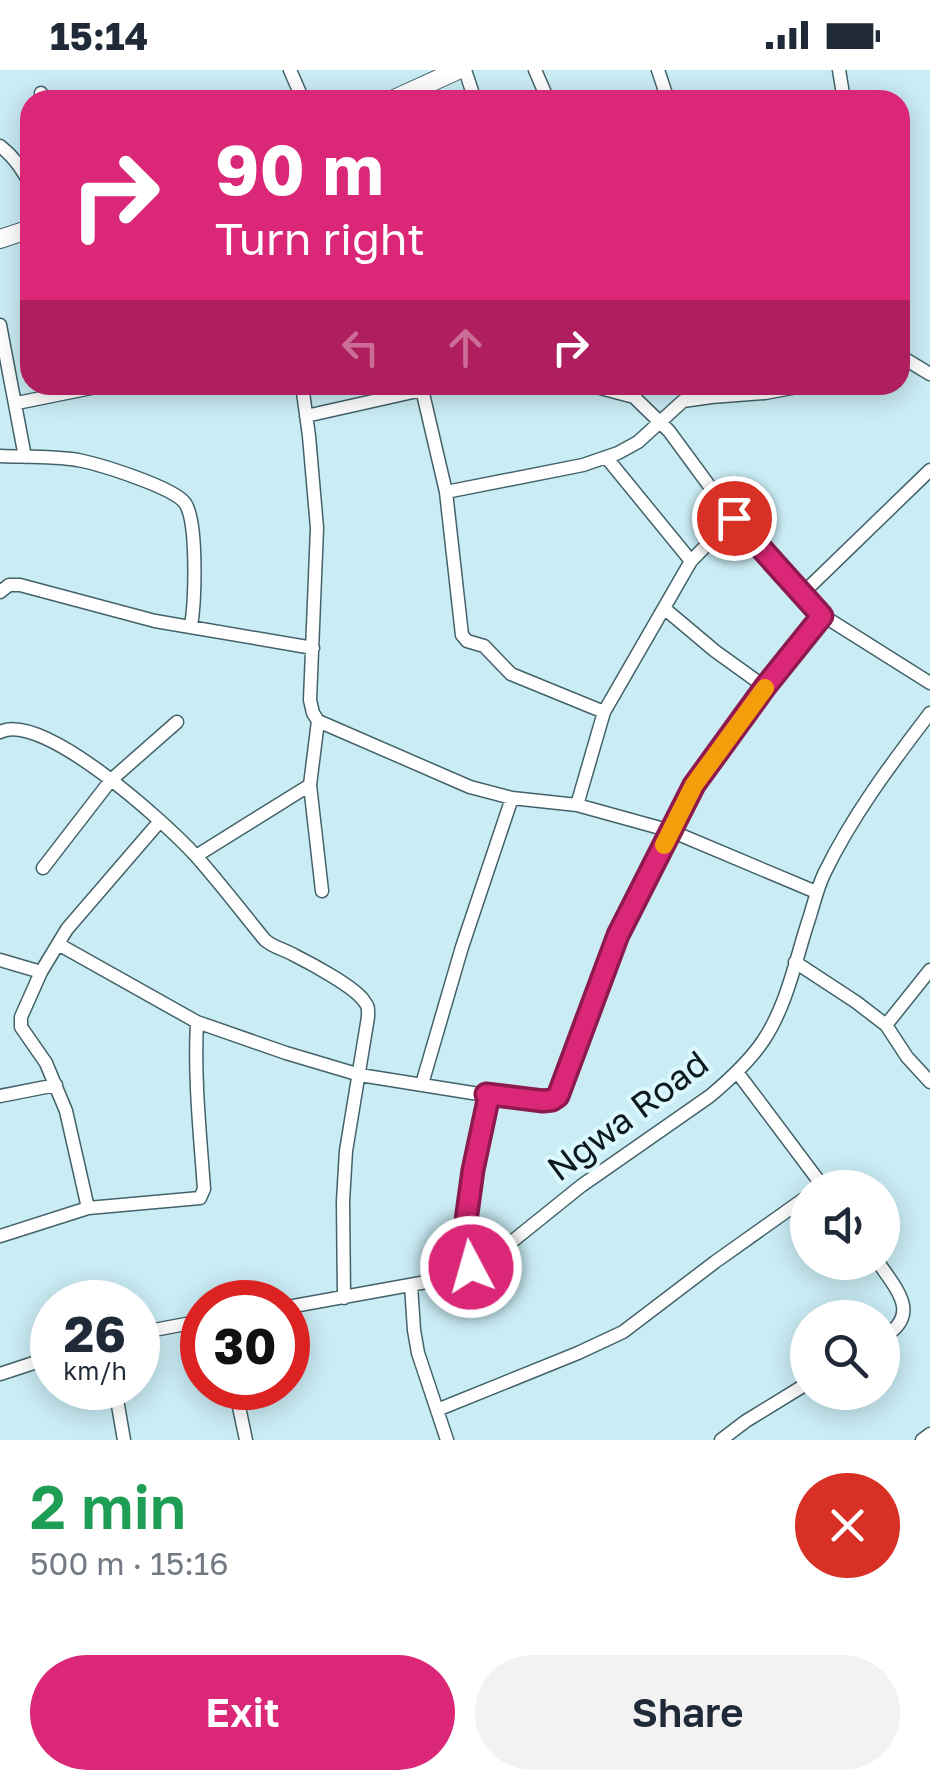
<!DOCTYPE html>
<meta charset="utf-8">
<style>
body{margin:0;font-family:"Golos Text",sans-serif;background:#f2f2f3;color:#1f2937;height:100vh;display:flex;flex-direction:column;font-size:38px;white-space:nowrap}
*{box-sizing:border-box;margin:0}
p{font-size:32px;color:#747a83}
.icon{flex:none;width:55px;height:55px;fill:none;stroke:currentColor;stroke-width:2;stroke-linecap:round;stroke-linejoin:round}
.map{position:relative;height:1370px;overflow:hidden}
.drawer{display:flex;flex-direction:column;background:#fff;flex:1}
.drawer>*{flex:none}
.hud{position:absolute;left:20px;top:20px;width:890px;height:305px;border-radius:30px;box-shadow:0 5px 25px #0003;background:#db2777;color:#fff;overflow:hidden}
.controls{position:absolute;left:790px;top:1100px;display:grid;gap:20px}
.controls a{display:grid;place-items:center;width:110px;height:110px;border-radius:50%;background:#fff;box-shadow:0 5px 25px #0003;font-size:50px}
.speed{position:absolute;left:30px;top:1210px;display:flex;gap:20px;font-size:50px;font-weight:700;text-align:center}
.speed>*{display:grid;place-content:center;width:130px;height:130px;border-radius:50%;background:#fff;box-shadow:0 5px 25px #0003;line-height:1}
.speed small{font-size:25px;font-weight:400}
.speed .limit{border:15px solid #d22;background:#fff;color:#111}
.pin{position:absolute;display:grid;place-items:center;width:85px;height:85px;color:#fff;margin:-42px;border:5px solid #fff;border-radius:50%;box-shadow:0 2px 10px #0007}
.me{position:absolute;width:110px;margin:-55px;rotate:354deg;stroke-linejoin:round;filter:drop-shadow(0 0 8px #0008)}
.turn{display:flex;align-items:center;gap:35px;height:210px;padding:0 30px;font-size:45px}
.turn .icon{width:130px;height:130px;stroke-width:2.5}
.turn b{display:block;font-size:70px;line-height:85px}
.lanes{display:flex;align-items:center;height:95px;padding:0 30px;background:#0003;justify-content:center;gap:50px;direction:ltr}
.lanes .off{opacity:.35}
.round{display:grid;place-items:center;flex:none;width:105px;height:105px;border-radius:52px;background:#f2f2f3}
.overview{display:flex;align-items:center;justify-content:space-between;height:170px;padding:0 30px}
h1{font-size:60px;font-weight:600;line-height:75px;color:#1e9e55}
.cta{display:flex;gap:20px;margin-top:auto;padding:20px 30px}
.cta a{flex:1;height:115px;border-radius:60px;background:#db2777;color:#fff;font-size:40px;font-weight:600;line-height:115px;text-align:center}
.cta a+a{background:#f2f2f3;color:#1f2937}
.status{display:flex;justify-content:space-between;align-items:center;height:70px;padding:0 50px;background:#fff;direction:ltr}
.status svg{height:28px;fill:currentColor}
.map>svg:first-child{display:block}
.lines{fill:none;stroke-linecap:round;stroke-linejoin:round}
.street-casing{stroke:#436269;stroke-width:15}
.secondary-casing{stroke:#436269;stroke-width:20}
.street{stroke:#fff;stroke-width:12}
.secondary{stroke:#fff;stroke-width:18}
.route-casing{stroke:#8e194d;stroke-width:25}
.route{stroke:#db2777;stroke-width:18}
.slow{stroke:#f59e0b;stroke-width:18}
.labels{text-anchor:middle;stroke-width:8;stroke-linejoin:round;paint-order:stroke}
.street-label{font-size:35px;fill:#0d1a1d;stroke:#dcf8ff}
</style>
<div class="status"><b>15:14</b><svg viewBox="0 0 49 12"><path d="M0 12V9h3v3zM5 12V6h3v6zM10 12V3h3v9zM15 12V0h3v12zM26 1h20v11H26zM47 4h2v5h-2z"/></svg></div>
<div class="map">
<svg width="930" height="1370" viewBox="0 0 930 1370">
<rect width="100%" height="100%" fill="#caecf5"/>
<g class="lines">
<defs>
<path id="street" d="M290,0L303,30
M465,0L475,30
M535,0L548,30
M658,0L668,30
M839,0L844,30
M41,23L44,30
M0,76C14,87 23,99 30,115
M0,255L25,387
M900,286L930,304
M302,315L309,366L317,458L310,630L313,643L318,651L310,715L322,821
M421,315L446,422L462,565L467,571L484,576L511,604L604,642
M589,315L634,327L669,361L733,448L822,545L930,613
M17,333L106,315
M306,346L422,320
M0,386C25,387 53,386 78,390C99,394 173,417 185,433C198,452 195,532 191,556
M606,387L691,491
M446,422L583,395L618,383L638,372L683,331L711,327L765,323L808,315
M0,522L9,515H20L155,551L313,578
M803,523L930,400
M665,539L715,581L765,617
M318,651L470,717L512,728L577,735L671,761L816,822
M0,662C42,640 167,754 196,786C220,813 242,842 265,870C274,878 284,879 294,885C310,893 355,917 364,931C369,937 368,939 368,947L346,1081L343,1131L344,1228
M577,735L604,642L691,491L733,448
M196,786L310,715
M43,798L111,710L177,652
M58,874L197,952L286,983L360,1005L485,1025L552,1030L558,1026L618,865L694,715L765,617L822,545
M0,890L41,902
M795,892L856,932L886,955L907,987L930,1012
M886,955L930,900
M737,1002L824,1118
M422,1014L462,877L512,728
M0,1026L56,1015
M88,1138L66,1041L46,993L21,957V947L41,902L67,859L160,751
M0,1166L88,1138L200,1128L204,1119C200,1063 194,1008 197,952
M878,1192C897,1220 922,1245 882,1268
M471,1197L465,1158L473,1100L488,1030L485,1025
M411,1215L414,1260L418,1283L447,1370
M288,1237L432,1211L465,1201L509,1174L581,1116L710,1026C729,1010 749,992 763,971C786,937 795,893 807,855C813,838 816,821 824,804C852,746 891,694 930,643
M138,1263L202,1251
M0,1304L52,1287
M115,1318L124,1370
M235,1318L246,1370
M437,1340L578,1283L623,1262L715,1192L808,1126
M721,1370L746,1351L808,1313
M922,1370L930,1364"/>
<path id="secondary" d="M392,30L458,0
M0,169L30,159"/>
</defs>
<use href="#street" class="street-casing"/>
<use href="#secondary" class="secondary-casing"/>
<use href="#street" class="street"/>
<use href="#secondary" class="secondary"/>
</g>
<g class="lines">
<defs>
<path id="route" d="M471,1197L465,1158L473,1100L488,1030L486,1024L543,1031L552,1030L558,1026L618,865L694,715L765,617L822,546L734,448"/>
</defs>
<use href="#route" class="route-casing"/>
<use href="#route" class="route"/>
<path class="slow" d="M664,775L694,715L765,618"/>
</g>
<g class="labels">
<g class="street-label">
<text transform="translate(628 1046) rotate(-37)" y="12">Ngwa Road</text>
</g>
</g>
</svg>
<div class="controls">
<a><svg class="icon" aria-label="sound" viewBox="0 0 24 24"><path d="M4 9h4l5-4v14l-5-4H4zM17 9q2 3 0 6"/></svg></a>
<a><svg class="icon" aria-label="search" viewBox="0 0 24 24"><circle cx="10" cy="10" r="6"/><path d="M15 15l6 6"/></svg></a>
</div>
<div class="speed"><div>26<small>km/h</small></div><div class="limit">30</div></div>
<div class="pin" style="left:734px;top:448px;background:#d93025"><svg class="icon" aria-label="arrive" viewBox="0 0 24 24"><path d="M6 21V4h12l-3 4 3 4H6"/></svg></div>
<svg class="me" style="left:471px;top:1197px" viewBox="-20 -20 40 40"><circle r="17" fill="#db2777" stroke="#fff" stroke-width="3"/><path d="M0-11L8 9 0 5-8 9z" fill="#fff"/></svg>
<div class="hud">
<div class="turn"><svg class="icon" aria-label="right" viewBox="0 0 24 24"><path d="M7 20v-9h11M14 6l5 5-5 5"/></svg><div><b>90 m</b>Turn right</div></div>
<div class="lanes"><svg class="icon off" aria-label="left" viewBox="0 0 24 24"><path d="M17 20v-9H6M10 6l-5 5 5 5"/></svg><svg class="icon off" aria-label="ahead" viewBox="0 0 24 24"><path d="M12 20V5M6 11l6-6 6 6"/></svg><svg class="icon" aria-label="right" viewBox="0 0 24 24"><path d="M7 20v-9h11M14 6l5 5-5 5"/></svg></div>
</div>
</div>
<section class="drawer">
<div class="overview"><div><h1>2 min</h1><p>500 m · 15:16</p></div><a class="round" style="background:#d93025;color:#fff"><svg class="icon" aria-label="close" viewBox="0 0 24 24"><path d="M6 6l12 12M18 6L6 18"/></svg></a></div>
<div class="cta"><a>Exit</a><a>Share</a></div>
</section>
